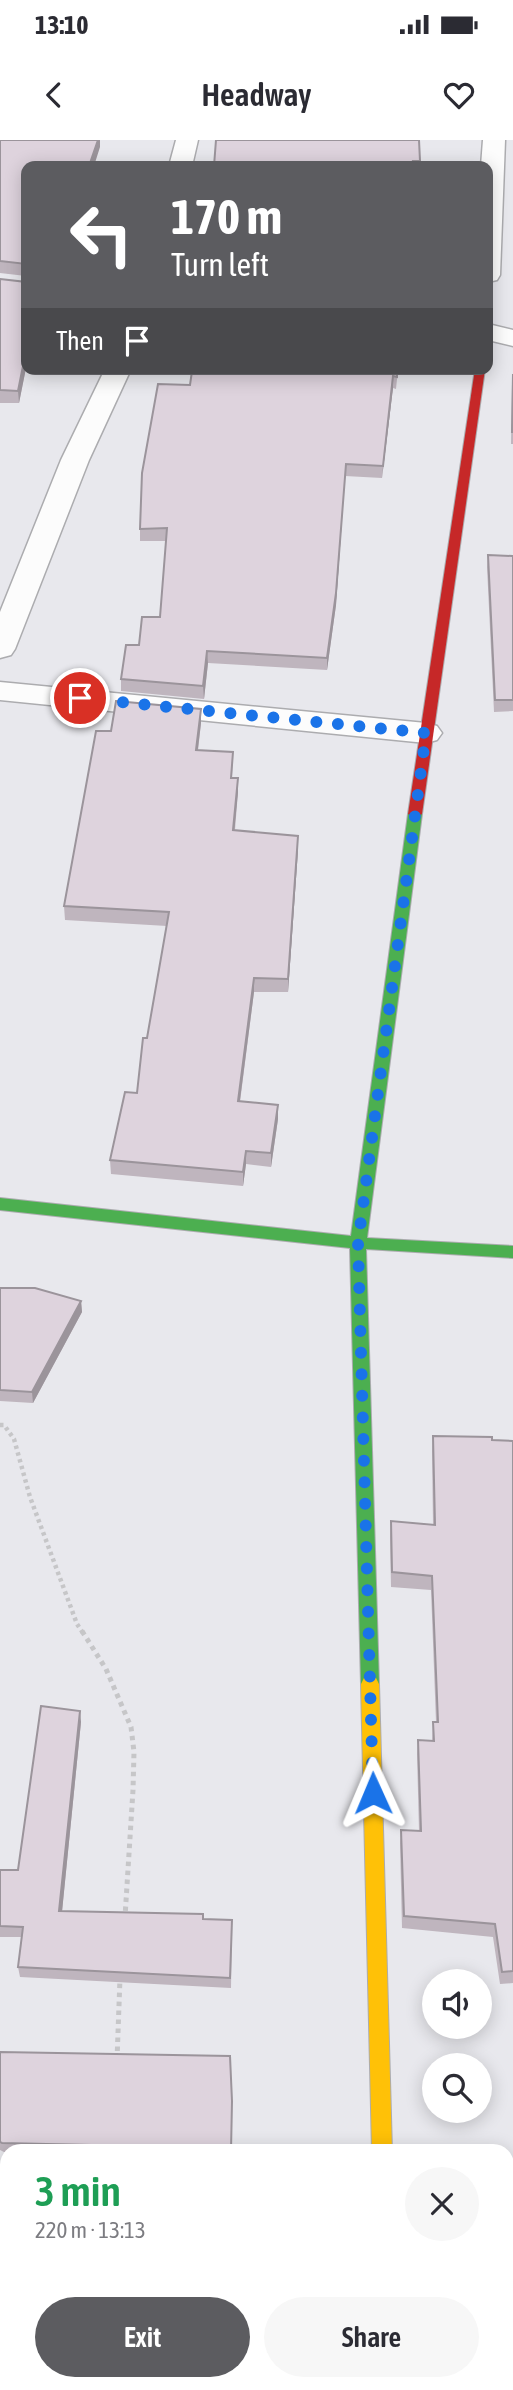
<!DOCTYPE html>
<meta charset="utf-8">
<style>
body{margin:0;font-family:"Asap Condensed",sans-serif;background:#f7f7f7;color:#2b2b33;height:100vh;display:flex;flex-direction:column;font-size:26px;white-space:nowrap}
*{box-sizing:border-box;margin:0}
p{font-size:23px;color:#7c7c81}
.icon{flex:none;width:38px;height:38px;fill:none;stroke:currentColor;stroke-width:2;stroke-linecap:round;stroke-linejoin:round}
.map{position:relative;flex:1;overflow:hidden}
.sheet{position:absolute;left:0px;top:2004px;width:514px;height:247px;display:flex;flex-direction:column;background:#fff;border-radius:21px 21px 0 0;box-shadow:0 4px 18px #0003}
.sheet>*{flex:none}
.banner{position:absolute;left:21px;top:21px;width:472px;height:214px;border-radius:14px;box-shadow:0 4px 18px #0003;background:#5c5c60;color:#fff;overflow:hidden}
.buttons{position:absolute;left:422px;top:1829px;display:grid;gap:14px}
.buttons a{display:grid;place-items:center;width:70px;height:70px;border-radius:50%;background:#fff;box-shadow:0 4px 18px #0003;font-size:35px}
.pin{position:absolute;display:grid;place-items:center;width:60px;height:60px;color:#fff;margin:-30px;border:4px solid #fff;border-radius:50%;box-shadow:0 2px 7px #0007}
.me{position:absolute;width:77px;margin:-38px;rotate:359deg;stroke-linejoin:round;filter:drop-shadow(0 0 5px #0008)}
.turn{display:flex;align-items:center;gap:24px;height:147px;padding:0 35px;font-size:32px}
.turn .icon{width:91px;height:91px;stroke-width:2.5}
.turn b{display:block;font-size:49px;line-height:60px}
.then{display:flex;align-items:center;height:66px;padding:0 35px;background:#0003;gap:14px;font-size:26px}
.round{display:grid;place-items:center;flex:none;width:74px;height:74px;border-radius:37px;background:#f7f7f7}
.overview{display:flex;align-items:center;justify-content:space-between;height:119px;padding:0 35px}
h1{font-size:42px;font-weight:600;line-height:52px;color:#1e9e55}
.button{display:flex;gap:14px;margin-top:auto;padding:14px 35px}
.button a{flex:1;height:80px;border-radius:42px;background:#5c5c60;color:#fff;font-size:28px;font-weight:600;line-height:80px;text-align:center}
.button a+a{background:#f7f7f7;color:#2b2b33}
.status{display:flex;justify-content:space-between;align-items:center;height:49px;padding:0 35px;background:#fff;direction:ltr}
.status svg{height:19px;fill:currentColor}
header{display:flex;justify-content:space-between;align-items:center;height:91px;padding:0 35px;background:#fff;font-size:32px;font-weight:600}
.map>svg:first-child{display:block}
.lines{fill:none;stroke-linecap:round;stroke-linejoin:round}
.street-casing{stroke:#acacaf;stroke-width:3}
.fast-casing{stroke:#acacaf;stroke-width:2}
.slow-casing{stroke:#acacaf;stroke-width:2}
.jam-casing{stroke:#acacaf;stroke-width:2}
.path-far1{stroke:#c6c6c8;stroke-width:4.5;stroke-dasharray:3.5 3.5;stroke-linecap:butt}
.path{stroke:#c6c6c8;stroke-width:5;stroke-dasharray:4.5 4.5;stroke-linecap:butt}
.street{fill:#fcfcfc;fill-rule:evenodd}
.fast{fill:#4caf50;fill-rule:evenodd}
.slow{fill:#ffc107;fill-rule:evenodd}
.jam{fill:#c62828;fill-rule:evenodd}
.wall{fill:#bfb5be}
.shaded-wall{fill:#9b949b}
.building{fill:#ded3dd;stroke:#9b949b;stroke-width:2}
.route{stroke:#1a73e8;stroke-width:12;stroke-dasharray:0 21.6}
</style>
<div class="status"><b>13:10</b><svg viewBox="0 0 49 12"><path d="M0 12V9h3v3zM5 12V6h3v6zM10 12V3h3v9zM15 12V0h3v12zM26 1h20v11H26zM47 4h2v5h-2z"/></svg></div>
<header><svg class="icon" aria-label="back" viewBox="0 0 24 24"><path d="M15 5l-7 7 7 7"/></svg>Headway<svg class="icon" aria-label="heart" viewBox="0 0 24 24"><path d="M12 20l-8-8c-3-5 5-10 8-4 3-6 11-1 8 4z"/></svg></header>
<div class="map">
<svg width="513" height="2250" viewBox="0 0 513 2250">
<rect width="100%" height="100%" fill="#e8e8ed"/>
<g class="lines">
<defs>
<path id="street" d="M176,0H198L192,26H169Z
M483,0H505L500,135L497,140L488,142V26H481Z
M488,184L513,190V206L488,200Z
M105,229H131L89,320L15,509L11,515L0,518V472L61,320Z
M0,542L426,583L437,586L442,593L437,600L426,603L0,560Z
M362,2244H416V2250H362Z"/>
<path id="fast" d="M415,670L422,674L367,1098L513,1106V1118L366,1109L379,1544L376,1550L370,1552L364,1550L361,1544L350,1108L0,1070V1058L351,1096L408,674Z"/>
<path id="slow" d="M370,1536L376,1538L379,1544L392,2011H372L361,1544L364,1538Z"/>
<path id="jam" d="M475,229H485L422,674L415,678L408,674Z"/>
</defs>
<use href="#street" class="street-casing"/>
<use href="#fast" class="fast-casing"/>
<use href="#slow" class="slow-casing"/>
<use href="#jam" class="jam-casing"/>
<path class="path-far1" d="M0,1285H4L14,1299L30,1357L77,1484L83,1493"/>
<path class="path" d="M82,1491L106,1529L131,1587L134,1612L133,1650L125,1777
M117,1920L120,1838
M107,2250L108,2244"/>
<use href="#street" class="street"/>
<use href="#fast" class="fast"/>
<use href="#slow" class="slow"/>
<use href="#jam" class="jam"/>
</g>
<path class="wall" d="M0,0L100,7L26,26V136L0,133Z
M420,21V26H214Z
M0,139L26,142V228L19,263H0Z
M398,229L396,249L393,248L382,338L345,336L336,465L327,530L208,523L204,559L121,551V539L139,505L160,477L166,401H140V389L190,245L241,232Z
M513,233V304H511L512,244Z
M488,415L513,416V571L494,572L487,427Z
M201,583L198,611L233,612L232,638H238V652L235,690L298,710L288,852H254L240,962L278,979L271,1027L246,1024L243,1046L111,1034L110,1020L137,953L167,786L65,780L64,766Z
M0,1148L81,1161L82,1172L33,1263L0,1261Z
M433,1296L513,1301V1843L500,1844L493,1797L402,1788L400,1703L401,1690L419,1691L417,1614L418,1600L432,1601L433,1582H436L431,1450L391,1447L390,1396L391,1381L433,1385L432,1311Z
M81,1582L62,1771L204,1779L232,1790L231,1848L20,1837L18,1827L22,1797H0V1730H18Z
M0,1912L231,2011H7V2012H4L0,2010Z
M508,2031H513V2119L508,2120Z"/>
<path class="shaded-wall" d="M98,0H100V7L94,26H89Z
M26,211V228L19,263L18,251Z
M393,236V248L382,338L383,326Z
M345,336L336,465L327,530V518Z
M207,511L208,523L204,559L203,546Z
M201,569V583L196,624V610Z
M238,638V652L233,704V690Z
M298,696V710L288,852V839Z
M254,838V852L238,975V961Z
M278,965V979L271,1027V1013Z
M246,1011V1024L243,1046V1032Z
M81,1161L82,1172L33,1263L32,1252Z
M80,1571L81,1582L61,1782L59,1771Z"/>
<path class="building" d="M0,0H98L89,26H26V124L0,121Z
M216,0H419L420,21H413L414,26H214Z
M0,139L26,142V211L18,251L0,250Z
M241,229H397V237L393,236L383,326L346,324L336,453L327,518L207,511L203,546L121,539L126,505H139L142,477H160L167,388L140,389L142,333L158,244L190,245L192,231L241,232Z
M513,234V292H512Z
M488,415L513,416V560H495Z
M116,561L201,569L196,610L233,612L231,638H238L233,690L298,696L288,839L254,838L238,961L278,965L271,1013L246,1011L243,1032L110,1020L125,952L137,953L143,898H147L169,772L64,766L96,591H111Z
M0,1148H35L81,1161L32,1252L0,1250Z
M433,1296L492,1297V1300L513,1301V1831L502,1832L495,1784L404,1776L401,1690L421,1691L418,1600L434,1601L433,1582H438L432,1436L392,1432L391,1381L435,1385Z
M41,1566L80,1571L59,1771L203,1774V1779L232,1780L230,1838L18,1827L23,1787L0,1786V1730H18Z
M0,1912L230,1916L232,1961L231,2011H135V2006L2,2003L0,2002Z
M508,2031H513V2109L508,2110Z"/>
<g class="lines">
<path class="route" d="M80,558L426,593L358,1103L373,1653"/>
</g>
</svg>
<div class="buttons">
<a><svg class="icon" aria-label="sound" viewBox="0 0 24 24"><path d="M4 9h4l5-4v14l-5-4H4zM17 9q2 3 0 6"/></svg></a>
<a><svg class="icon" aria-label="search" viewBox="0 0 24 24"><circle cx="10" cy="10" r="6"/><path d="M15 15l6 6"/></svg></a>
</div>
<div class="pin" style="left:80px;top:558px;background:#d93025"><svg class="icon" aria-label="arrive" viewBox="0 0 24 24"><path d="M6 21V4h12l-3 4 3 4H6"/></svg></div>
<svg class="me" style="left:373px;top:1653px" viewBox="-20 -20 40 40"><path d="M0-17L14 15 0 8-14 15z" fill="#1a73e8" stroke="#fff" stroke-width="4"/></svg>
<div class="banner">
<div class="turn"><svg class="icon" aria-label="left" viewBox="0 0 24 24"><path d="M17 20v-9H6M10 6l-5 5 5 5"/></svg><div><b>170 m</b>Turn left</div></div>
<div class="then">Then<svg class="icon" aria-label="arrive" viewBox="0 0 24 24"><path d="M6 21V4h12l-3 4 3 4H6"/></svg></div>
</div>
<section class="sheet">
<div class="overview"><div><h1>3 min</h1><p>220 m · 13:13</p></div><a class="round"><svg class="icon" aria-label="close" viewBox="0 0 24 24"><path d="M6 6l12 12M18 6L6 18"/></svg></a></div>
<div class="button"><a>Exit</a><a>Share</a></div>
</section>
</div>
